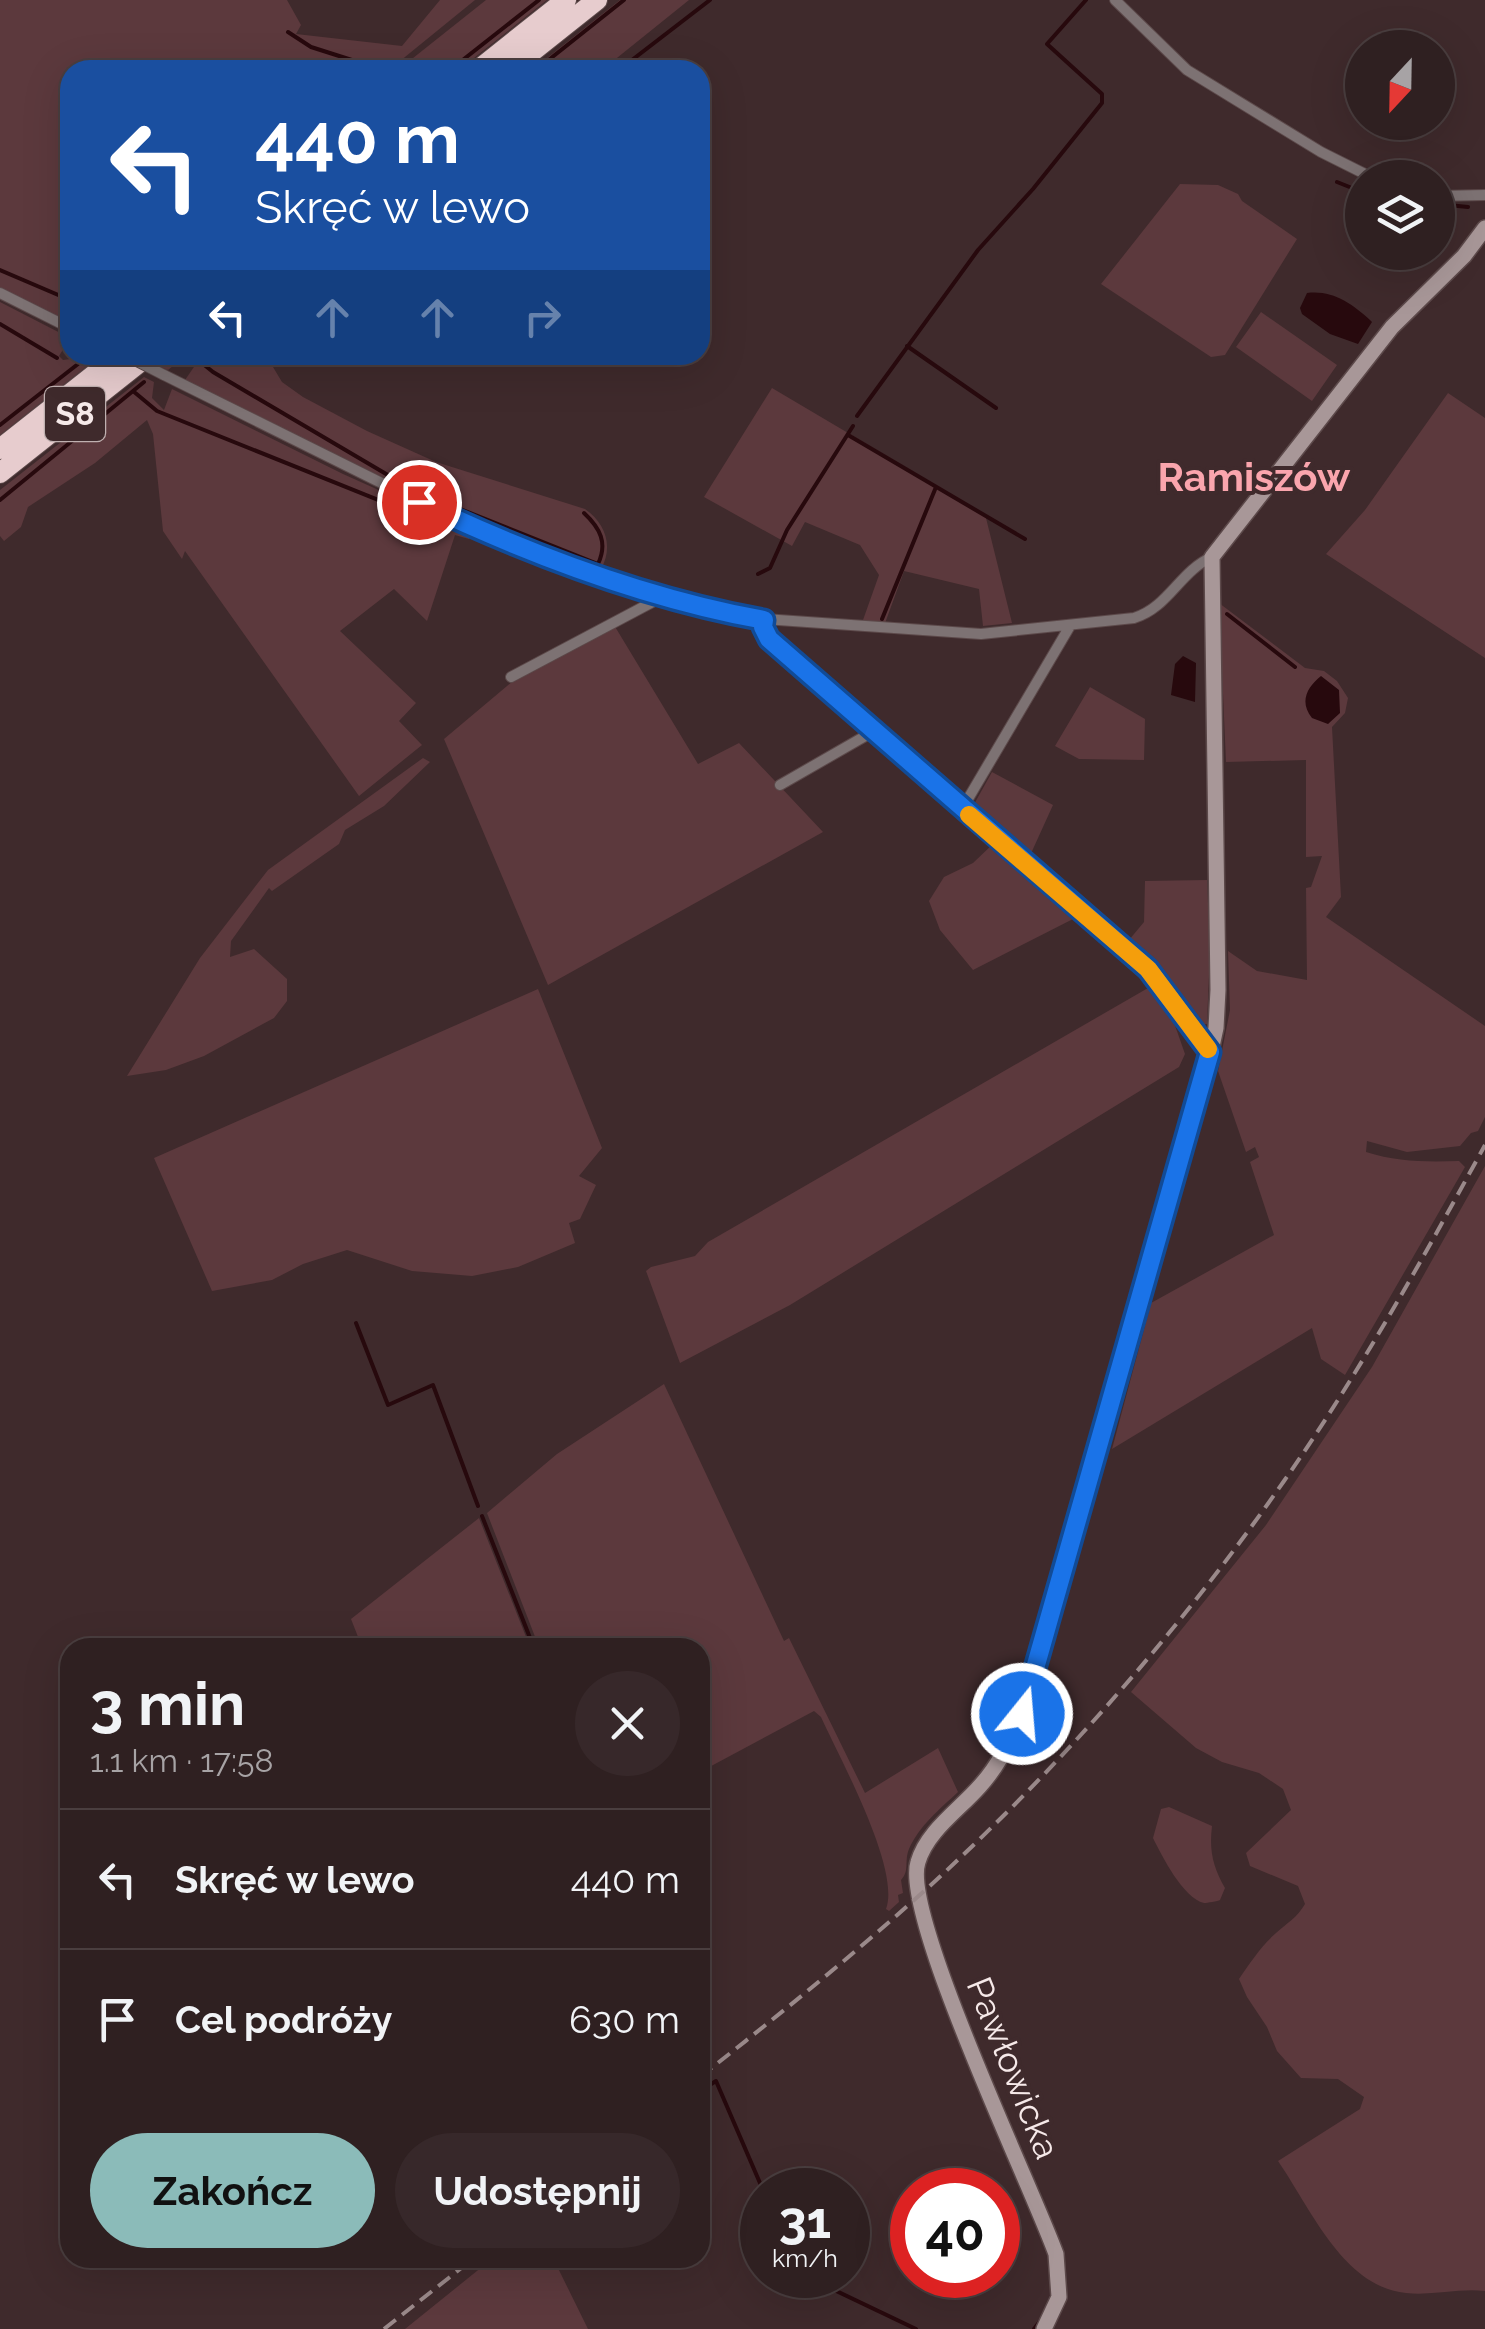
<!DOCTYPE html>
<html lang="pl">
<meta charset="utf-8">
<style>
body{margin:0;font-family:Raleway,sans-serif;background:#37282a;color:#f1f3f6;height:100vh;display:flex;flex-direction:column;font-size:38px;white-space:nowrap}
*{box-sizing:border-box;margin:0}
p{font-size:32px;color:#a7a3a5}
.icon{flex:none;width:55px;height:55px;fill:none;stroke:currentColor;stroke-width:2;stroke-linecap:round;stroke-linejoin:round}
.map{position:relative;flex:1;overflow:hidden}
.details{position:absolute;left:60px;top:1638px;width:650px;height:630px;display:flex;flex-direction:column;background:#2f2021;border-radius:30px;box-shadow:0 10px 40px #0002,0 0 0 2px #4a3e3f}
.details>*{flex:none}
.banner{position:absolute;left:60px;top:60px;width:650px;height:305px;border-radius:30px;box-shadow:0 10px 40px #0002,0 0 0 2px #4a3e3f;background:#1a4fa0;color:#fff;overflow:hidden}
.needle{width:65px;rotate:202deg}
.controls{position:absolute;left:1345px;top:30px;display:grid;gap:20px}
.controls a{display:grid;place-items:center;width:110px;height:110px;border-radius:50%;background:#2f2021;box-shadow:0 10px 40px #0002,0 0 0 2px #4a3e3f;font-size:50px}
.speed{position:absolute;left:740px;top:2168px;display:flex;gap:20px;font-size:50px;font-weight:700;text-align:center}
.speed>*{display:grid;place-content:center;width:130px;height:130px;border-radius:50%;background:#2f2021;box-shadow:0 10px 40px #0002,0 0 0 2px #4a3e3f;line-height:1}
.speed small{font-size:25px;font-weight:400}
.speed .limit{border:15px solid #d22;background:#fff;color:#111}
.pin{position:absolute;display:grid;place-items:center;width:85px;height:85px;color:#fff;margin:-42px;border:5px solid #fff;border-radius:50%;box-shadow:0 2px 10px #0007}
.me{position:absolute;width:110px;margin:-55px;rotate:17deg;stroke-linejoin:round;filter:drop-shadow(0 0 8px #0008)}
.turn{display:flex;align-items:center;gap:35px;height:210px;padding:0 30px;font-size:45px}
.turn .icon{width:130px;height:130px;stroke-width:2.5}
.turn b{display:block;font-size:70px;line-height:85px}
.lanes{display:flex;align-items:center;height:95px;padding:0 30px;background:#0003;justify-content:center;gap:50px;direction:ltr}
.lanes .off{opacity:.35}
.round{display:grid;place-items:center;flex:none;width:105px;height:105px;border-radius:52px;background:#37282a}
.overview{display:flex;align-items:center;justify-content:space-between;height:170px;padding:0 30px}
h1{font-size:60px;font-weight:700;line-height:75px}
.cta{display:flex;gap:20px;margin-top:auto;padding:20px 30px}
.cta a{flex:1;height:115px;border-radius:60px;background:#8bbbb9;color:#111;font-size:40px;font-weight:700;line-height:115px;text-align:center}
.cta a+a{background:#37282a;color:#f1f3f6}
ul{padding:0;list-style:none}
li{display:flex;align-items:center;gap:30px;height:140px;padding:0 30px;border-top:2px solid #4a3e3f}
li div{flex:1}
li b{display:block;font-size:38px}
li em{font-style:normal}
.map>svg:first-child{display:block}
.green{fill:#5c393d}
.water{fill:#27090d}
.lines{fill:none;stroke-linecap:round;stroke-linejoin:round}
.stream{stroke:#27090d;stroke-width:4}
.street-casing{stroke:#5c494a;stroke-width:12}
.secondary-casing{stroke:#5c494a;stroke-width:18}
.highway-casing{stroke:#5c494a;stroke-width:22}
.street{stroke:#7d7273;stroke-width:10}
.secondary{stroke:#a89798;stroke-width:15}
.highway{stroke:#e7ccce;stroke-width:20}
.rail{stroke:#9a898a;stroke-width:4;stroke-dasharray:15 8;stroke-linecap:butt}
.street-bridge-casing{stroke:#5c494a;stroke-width:12;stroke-linecap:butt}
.street-bridge{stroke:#7d7273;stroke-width:10}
.route-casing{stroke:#114b97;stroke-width:25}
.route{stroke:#1a73e8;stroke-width:18}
.slow{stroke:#f59e0b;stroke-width:18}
.labels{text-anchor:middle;stroke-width:8;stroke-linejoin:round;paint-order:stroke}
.shield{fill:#3f2a2c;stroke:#bfb0b0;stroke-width:2.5}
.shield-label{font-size:32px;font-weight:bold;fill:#f6e9e9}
.street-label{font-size:35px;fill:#f6e9e9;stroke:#3f2a2c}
.quarter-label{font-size:40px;font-weight:bold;fill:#faa5ad;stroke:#3f2a2c}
</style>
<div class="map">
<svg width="1485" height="2329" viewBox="0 0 1485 2329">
<rect width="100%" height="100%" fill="#3f2a2c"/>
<path class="green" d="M0,0H287L301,25L296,34L402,46L440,0H475L389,70H70V323L0,288Z
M486,0H547L459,70H398Z
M620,0H689L602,70H532Z
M1180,184L1218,185L1238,194L1242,201L1297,239L1225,355L1211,357L1101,284Z
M0,302L70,338L59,356L63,360L101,355L0,435Z
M1261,312L1337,365L1312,401L1236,347Z
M172,355H271L273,367L282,382L303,397L367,431L436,462L585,509C605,523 614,546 601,569L470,520L185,380L196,364L193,361H179L168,370L158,366Z
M144,377L154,382L152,398L164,410L172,389L343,474L472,532L469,539L455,535L427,621L394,589L340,631L416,703L399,721L422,745L359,796L185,551L182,559L163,531L153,434L147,420L95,463L28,507L21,527L4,541L0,536V490Z
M772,388L985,514L1012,623L983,626L979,589L904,571L884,626L863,620L879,575L860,545L805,522L792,546L704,497Z
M1448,393L1485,418V658L1326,554L1365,510Z
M1219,603L1305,668L1324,671L1337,681L1348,698L1345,713L1332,727L1341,897L1326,917L1485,1026V1117L1478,1131L1471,1133L1460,1146L1407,1152L1367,1141L1366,1152C1397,1162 1426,1162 1459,1161L1465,1167L1345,1375L1321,1359L1312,1328L1112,1449L1151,1303L1274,1235L1250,1162L1259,1157L1255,1147L1246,1152L1218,1071L1230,1010L1228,951L1257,971L1307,980L1306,888L1311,887L1322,856L1306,857V760L1226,762Z
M614,625L698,764L739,743L823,832L548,985L444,739L525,671Z
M1090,687L1145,719L1144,760L1079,759L1055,746Z
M423,758L430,762L384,806L345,830L339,844L272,891L269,888L231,941L230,957L254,949L287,979V1001L274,1018L204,1056L166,1070L127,1076L200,958L268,870Z
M992,772L1053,805L1028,860L977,814L973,806Z
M994,843L1075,918L973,970L940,930L929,901L944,877L973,863Z
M1207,880L1210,951L1207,1024L1201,1025L1165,981L1112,936L1118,931L1129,940L1144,922L1145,881Z
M1148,988L1170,1011L1185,1054L1179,1067L790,1305L680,1363L646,1271L651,1267L695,1256L708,1242Z
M538,989L602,1148L579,1176L596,1185L580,1219L569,1223L575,1243L518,1267L472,1276L412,1271L347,1250L303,1264L272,1280L212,1291L154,1158Z
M1485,1166V2291C1458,2288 1432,2296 1406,2293C1343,2287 1310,2207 1278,2161L1360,2109L1364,2097L1338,2079L1301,2078L1277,2051L1267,2027L1247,1997L1239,1979C1250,1963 1261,1946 1276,1933C1287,1923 1297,1918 1305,1904L1298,1886L1250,1866L1246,1853L1291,1810L1283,1789L1259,1773L1222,1762L1196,1748L1131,1692L1266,1525L1372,1367Z
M664,1384L784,1641L789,1638L865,1793L938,1748L958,1792C940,1809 919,1826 909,1849C904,1861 910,1871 901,1880L903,1893L898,1895L899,1902L889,1911L886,1909C901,1869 839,1757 821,1717L814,1711L700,1772V1648L539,1647L487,1513L557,1454Z
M479,1518L530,1647H362L351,1619Z
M1169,1807L1212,1826C1209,1851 1213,1867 1225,1888L1220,1900C1218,1901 1207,1903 1204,1903C1183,1898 1162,1856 1153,1838L1161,1809Z
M493,2258H553L588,2329H405Z"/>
<path class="water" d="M1307,293C1333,290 1351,303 1370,320L1372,322L1358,344L1330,334L1302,314L1300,308Z
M1183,656L1196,663L1195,702L1171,695L1175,664Z
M1321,676L1339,690L1340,713L1328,724L1312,718C1299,702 1307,687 1321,676Z"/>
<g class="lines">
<path class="stream" d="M288,32L311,47L380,69
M450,70L539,0
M536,70L624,0
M619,70L710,0
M1337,182L1362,192
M1438,204L1468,207
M0,270L70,300
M0,324L57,358
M907,346L996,408
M192,355L213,372L415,491L598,564C608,543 600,528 584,513
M133,391L157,411L448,528
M857,416L978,250L1033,189L1102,103V94L1047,44L1086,0
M0,425L78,364
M848,435L1025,539
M0,500L144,382
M758,574L770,568L787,530L853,426
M1227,614L1295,667
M882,619L936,487
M356,1323L388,1405L433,1385L478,1506
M482,1516L534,1648
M700,2091L716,2081L763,2190
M807,2277L916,2329
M1034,2329L1041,2320"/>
<defs>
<path id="street" d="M1115,0L1187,70L1321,152L1373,178
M1438,196L1485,195
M0,293L70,328
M164,375L448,516L662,597L764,619L981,634L1134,618C1168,608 1180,571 1212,557
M764,619L763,627L769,639L1148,969L1210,1052
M511,677L662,597
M780,785L874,731
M962,809L1070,626"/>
<path id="secondary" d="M1044,2329L1059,2297L1056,2254C1032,2187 901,1914 918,1862C927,1831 959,1810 980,1786C999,1765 1011,1741 1021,1714L1211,1051L1216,1028L1218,990L1212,557L1392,327L1464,256L1485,228"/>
<path id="highway" d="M478,70L566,0
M509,70L597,0
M0,449L119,355
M0,473L149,355"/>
</defs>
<use href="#street" class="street-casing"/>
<use href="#secondary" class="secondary-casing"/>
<use href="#highway" class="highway-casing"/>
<use href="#street" class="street"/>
<use href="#secondary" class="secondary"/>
<use href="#highway" class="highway"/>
<path class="rail" d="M700,2077C779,2015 857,1952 932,1884C1063,1764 1182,1627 1284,1481C1359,1374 1422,1260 1485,1145
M384,2329L474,2258"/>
<defs>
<path id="street-bridge" d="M125,355L164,375"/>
</defs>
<use href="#street-bridge" class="street-bridge-casing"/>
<use href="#street-bridge" class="street-bridge"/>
</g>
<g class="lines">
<defs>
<path id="route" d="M419,502C526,553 647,599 764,620L763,627L769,639L1148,969L1210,1052L1022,1714"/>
</defs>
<use href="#route" class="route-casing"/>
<use href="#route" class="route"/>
<path class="slow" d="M969,815L1148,969L1208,1049"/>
</g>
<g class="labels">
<rect class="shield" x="45" y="387" width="60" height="54" rx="8"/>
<g class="shield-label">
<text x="75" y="425">S8</text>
</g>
<g class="street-label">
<text transform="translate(1013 2068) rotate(68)" y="12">Pawłowicka</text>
</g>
<g class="quarter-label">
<text x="1254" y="491">Ramiszów</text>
</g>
</g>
</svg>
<div class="controls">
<a><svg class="needle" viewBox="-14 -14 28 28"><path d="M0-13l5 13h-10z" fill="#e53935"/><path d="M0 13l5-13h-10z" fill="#a7a3a5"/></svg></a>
<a><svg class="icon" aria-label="layers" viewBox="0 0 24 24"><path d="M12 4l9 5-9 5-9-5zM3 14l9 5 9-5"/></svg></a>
</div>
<div class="speed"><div>31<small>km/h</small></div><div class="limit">40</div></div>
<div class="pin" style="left:419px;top:502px;background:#d93025"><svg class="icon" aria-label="arrive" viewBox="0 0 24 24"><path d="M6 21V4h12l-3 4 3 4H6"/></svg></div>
<svg class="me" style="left:1022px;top:1714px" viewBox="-20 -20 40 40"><circle r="17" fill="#1a73e8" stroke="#fff" stroke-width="3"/><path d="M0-11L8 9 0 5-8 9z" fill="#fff"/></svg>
<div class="banner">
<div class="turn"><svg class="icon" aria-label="left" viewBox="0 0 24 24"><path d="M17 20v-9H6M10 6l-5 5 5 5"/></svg><div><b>440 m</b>Skręć w lewo</div></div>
<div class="lanes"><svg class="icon" aria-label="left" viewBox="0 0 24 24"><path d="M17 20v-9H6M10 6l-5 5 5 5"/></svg><svg class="icon off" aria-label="ahead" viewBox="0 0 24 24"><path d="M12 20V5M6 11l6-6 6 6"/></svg><svg class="icon off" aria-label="ahead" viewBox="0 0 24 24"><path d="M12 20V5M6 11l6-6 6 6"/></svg><svg class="icon off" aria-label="right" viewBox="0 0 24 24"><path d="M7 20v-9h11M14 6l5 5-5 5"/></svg></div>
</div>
<section class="details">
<div class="overview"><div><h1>3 min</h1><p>1.1 km · 17:58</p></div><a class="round"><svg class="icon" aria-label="close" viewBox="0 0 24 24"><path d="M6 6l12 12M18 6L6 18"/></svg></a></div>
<ul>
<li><svg class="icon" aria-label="left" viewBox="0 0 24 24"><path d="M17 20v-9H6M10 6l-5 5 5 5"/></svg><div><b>Skręć w lewo</b></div><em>440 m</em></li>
<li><svg class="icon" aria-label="arrive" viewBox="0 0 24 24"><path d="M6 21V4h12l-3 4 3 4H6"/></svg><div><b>Cel podróży</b></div><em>630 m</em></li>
</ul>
<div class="cta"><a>Zakończ</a><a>Udostępnij</a></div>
</section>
</div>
